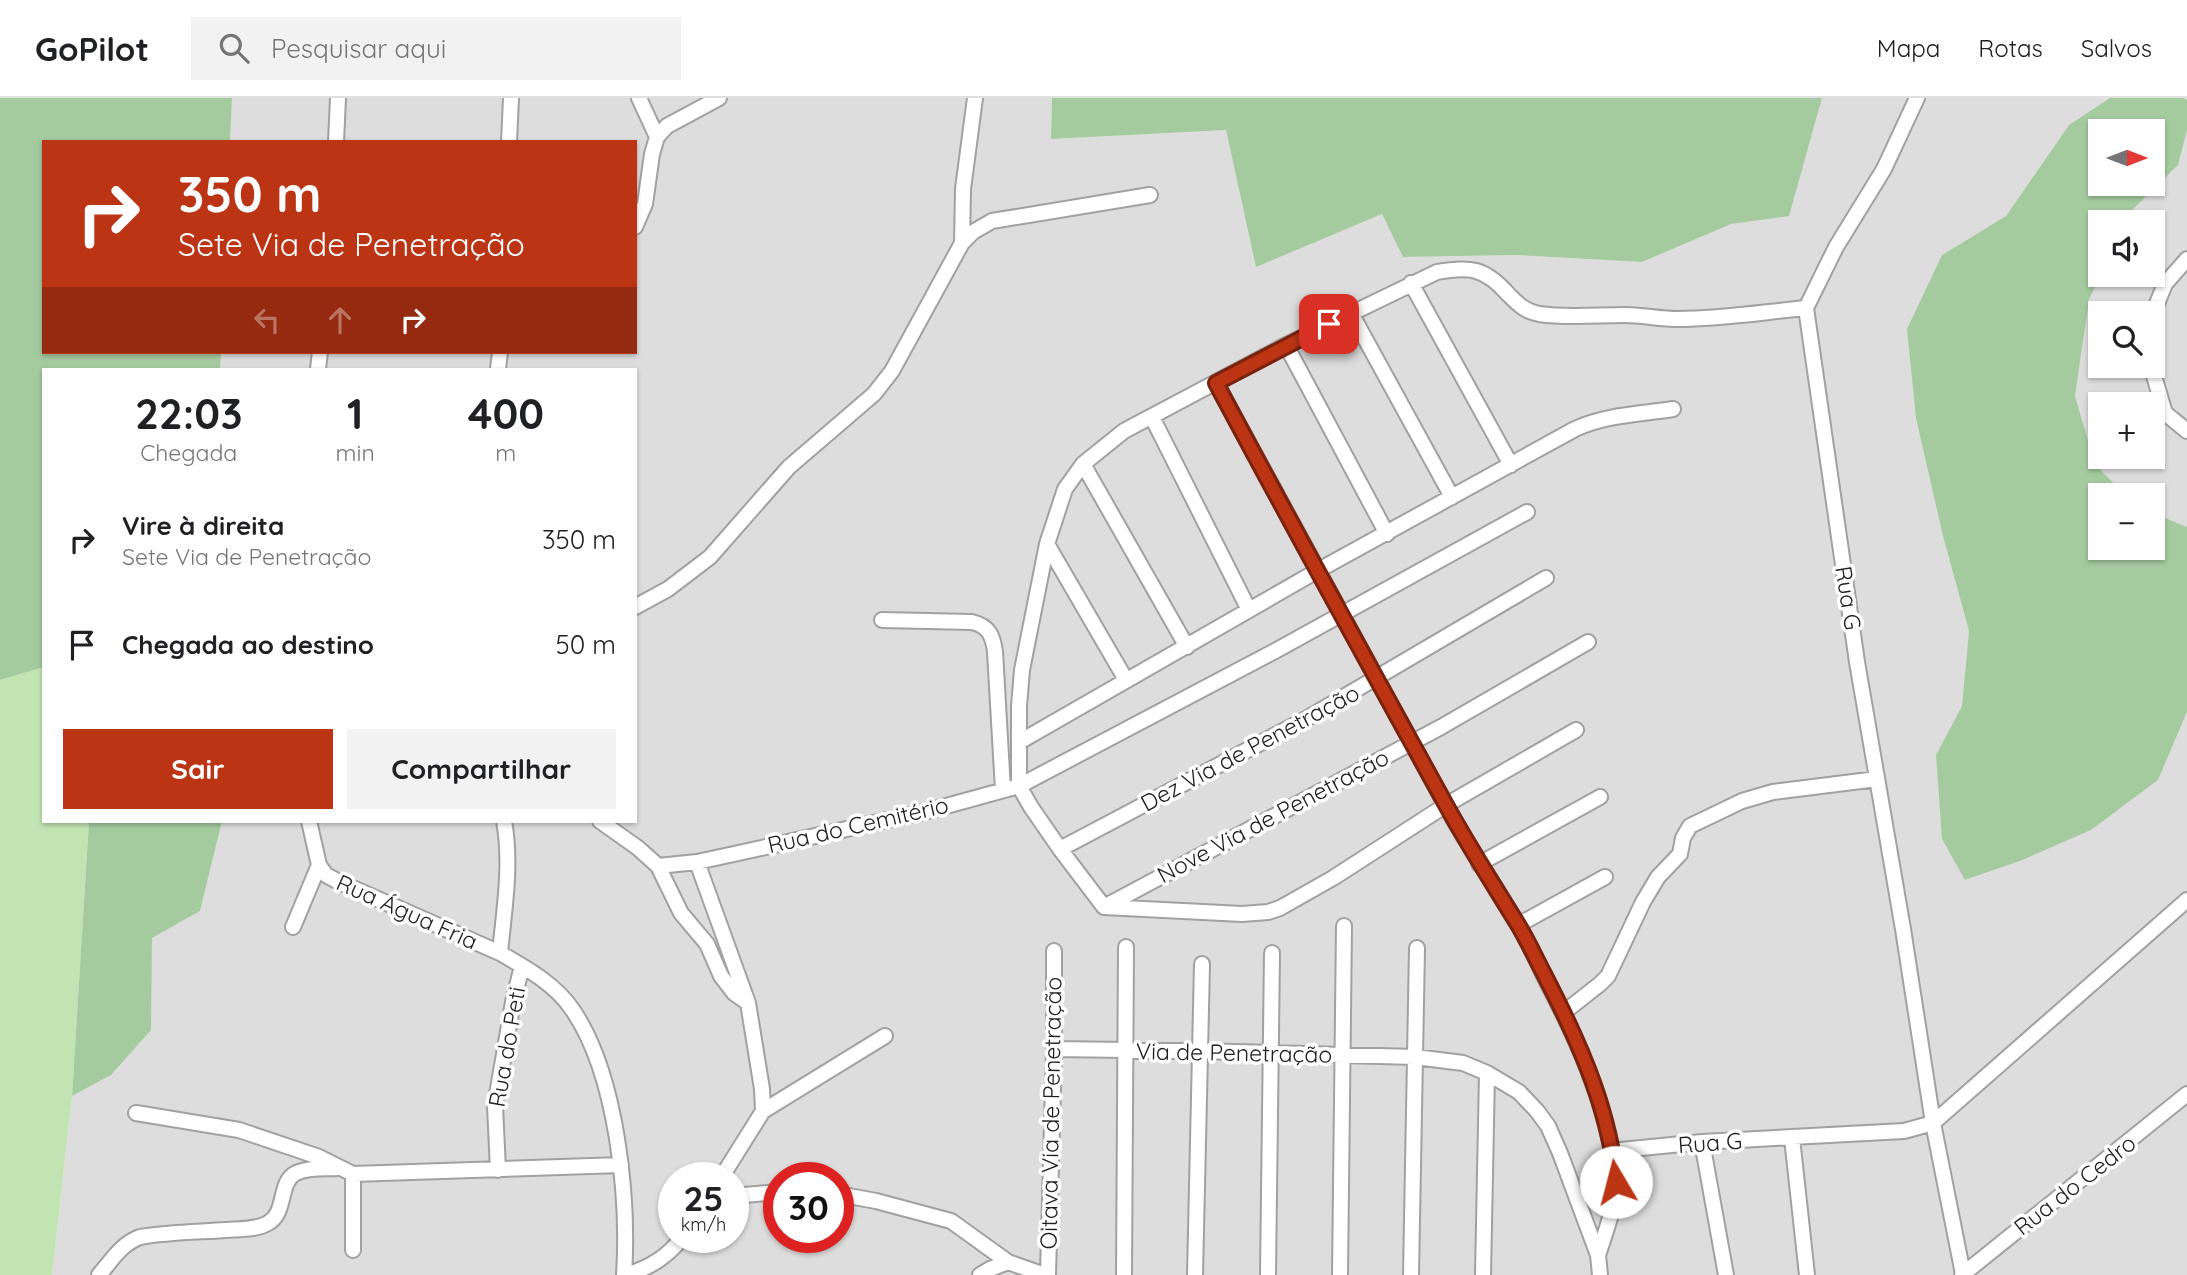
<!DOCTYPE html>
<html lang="pt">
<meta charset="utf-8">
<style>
body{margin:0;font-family:Quicksand,sans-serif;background:#f2f2f2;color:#202124;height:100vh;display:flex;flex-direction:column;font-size:26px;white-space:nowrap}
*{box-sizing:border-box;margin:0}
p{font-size:23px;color:#757577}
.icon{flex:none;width:38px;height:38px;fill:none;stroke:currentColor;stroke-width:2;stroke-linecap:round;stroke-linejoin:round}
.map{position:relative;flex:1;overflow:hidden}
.drawer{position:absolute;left:42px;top:270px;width:595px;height:455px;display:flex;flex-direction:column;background:#fff;border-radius:0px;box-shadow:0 2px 5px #0004}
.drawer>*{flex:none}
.hud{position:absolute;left:42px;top:42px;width:595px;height:214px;border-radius:0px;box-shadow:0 2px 5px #0004;background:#bb3515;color:#fff;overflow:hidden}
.needle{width:46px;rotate:90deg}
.fabs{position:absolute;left:2088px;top:21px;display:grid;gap:14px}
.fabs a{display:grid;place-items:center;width:77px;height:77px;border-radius:0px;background:#fff;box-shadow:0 2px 5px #0004;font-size:35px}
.speed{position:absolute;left:658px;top:1064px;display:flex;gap:14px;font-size:35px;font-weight:700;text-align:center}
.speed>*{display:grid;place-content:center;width:91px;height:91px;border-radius:50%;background:#fff;box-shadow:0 2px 5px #0004;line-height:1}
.speed small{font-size:18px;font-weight:400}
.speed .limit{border:10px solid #d22;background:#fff;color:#111}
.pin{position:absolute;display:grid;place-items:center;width:60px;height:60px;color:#fff;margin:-30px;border-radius:14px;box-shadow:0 4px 10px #0006}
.me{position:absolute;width:77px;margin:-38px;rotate:352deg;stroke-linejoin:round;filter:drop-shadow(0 0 5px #0008)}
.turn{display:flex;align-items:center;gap:24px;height:147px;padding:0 21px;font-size:32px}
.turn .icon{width:91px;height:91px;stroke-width:2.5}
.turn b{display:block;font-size:49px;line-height:60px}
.lanes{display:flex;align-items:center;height:66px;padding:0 21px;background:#0003;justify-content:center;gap:35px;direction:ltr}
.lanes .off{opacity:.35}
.eta{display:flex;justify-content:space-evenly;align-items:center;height:119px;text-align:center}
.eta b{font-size:42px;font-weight:700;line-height:49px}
.button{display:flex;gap:14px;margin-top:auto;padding:14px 21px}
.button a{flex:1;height:80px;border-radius:0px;background:#bb3515;color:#fff;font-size:28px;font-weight:700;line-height:80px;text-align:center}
.button a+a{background:#f2f2f2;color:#202124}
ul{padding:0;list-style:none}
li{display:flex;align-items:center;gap:21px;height:105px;padding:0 21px}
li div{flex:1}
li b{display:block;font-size:26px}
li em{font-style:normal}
header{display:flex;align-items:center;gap:42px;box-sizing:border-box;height:98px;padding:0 35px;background:#fff;border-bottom:2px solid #e0e0e0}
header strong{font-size:33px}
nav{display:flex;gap:38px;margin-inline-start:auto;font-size:24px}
.search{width:490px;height:63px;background:#f2f2f2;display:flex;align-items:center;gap:18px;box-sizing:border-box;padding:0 24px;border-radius:0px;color:#757577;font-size:26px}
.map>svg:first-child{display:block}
.residential{fill:#dedddd;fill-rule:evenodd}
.grass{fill:#c2e4b3}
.forest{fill:#a5caa0;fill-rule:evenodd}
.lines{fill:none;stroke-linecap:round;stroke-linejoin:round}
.street-casing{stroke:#a1a1a1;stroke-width:18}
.street{stroke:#fff;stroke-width:14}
.route-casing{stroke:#7a220e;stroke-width:18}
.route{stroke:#bb3515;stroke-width:12}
.labels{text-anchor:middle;stroke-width:7;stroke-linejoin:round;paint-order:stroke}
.street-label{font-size:23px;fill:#202020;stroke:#fff}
</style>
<header>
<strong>GoPilot</strong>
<div class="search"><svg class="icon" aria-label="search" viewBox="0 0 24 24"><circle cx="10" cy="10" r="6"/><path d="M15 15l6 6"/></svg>Pesquisar aqui</div>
<nav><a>Mapa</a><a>Rotas</a><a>Salvos</a></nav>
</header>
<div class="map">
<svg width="2187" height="1177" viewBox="0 0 2187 1177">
<rect width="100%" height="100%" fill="#efeee7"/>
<path class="residential" d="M232,0H1052L1051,41L1226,32L1256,168L1382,116L1403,159L1515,157L1642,164L1731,126L1789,117L1822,0H2110L2069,27L2006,118L1942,157L1943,438L1969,533L1962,608L1936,658L1966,782L2020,763L2091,732L2158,682L2187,614V1177H52L72,998L111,977L150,932L152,840L200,813L222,723H635V271H220L221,254H635V44H230ZM674,1080H733V1139H674ZM779,1080H838V1139H779Z
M2187,32V429L2153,415L2152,397H2125L2095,366L2075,298L2089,202L2100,177H2152V124H2123L2125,119L2178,67ZM2100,215H2152V268H2100ZM2100,306H2152V359H2100Z"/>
<path class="grass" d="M44,569V723H89L72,998L52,1177H0V582Z"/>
<path class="forest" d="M0,0H232L230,44H44V254H221L220,271H44V569L0,582Z
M1052,0H1822L1789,118L1731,126L1642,164L1515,157L1403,159L1382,116L1256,169L1226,32L1051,41Z
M2110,0H2184L2187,2V32L2178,67L2125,119L2123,124H2100V177L2089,202L2075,298L2095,366L2125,397H2100V450H2152L2153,415L2187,429V614L2158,682L2091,732L2020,763L1965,782L1942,741L1936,657L1962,608L1969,533L1943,438L1916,320L1907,231L1942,157L2006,118L2069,27ZM2100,33H2152V86H2100Z
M89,723H222L200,813L152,840L151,932L111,977L72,998Z"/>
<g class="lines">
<defs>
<path id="street" d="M639,0L657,39
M1917,0L1884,71L1836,149L1806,210L1857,564L1903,831L1933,1025L1963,1176
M336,44L338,0
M509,44L511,0
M635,129L645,106L652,56L657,39L667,28L719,0
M962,145L963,91L975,0
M2187,161L2165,186L2156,208L2153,244L2154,278L2165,315L2187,333
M1411,185L1511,367
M1351,215L1452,399
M1286,247L1387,436
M318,271L320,254
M498,271L500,254
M1216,285C1292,426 1369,567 1446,708C1468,748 1494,786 1517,825C1528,843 1537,863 1546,882C1577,941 1605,1003 1615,1070C1619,1100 1607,1130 1598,1157
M1152,319L1249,512
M1083,366L1187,549
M1047,446L1126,582
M635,509L668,491L710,459L789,369L874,296L892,273L962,145L973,134L992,123L1150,97
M882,522L972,524C989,528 993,538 995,554L1003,692
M1576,632L1446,707L1333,780L1280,810L1268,814L1242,816L1104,809L1060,751L1031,709L1019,688V608L1022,572L1047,446L1065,391L1083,366L1124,333L1286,247L1437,174C1470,168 1485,170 1508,196C1518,206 1524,213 1539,216C1566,220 1597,217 1625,217C1642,217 1660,221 1678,221C1721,221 1764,214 1806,210
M1021,643L1317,473L1575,331C1604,317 1641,316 1673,311
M309,723L319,767
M600,723L638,750L658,768L681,815L707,846L721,878L734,895L748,905
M1060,751L1306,621L1546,480
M697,764L748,905L762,991L763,1013L721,1080
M1479,766L1600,699
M658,768L697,764L734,756L928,713L1019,688L1275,553L1527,414
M1104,809L1441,629L1588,544
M1518,827L1605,779
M293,829L319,767L326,777L339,784L500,855C526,870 555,886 572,911C617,976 629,1099 624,1177
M500,855C504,812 512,766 504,723
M1563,915L1600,886L1608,878L1643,804L1658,779L1680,756L1683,740L1690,728L1742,703L1773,694L1877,681
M1054,951L1199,953L1415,959L1463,965L1487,975L1519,994L1537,1013L1548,1028L1560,1055L1598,1157L1600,1177
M763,1013L885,938
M136,1015L239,1032L319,1059L353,1076L621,1067
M1792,1040L1807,1177
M1702,1044L1726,1177
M1611,1053L1702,1044L1904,1033L1933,1025L2187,802
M498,1072L495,1008L513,904L522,868
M353,1076V1152
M838,1096L876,1103L951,1123L1008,1164L1045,1177
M733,1098L779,1094
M99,1177C112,1162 121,1146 140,1139C169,1134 197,1134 226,1132C239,1131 257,1132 268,1125C287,1115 278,1084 296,1075C309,1069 324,1071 338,1070
M626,1177C651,1169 667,1159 683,1139
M980,1177L990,1171L1008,1164
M1048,1177L1054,951V853
M1124,1177L1126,849
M1195,1177L1202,866
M1268,1177L1272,855
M1340,1177L1344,828
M1411,1177L1417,850
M1483,1177L1487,975
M1962,1177L2187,996"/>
</defs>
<use href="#street" class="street-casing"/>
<use href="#street" class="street"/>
</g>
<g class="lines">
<defs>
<path id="route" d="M1329,226L1216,285C1291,426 1369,567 1446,707C1468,747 1493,786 1517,825C1527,841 1535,859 1544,876C1565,917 1585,958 1599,1002C1607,1028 1614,1057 1616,1084"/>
</defs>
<use href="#route" class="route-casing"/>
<use href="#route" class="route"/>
</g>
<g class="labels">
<g class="street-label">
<text transform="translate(1848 500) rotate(81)" y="8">Rua G</text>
<text transform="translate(1250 650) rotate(-28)" y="8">Dez Via de Penetração</text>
<text transform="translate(1273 718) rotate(-28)" y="8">Nove Via de Penetração</text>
<text transform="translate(858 727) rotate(-13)" y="8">Rua do Cemitério</text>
<text transform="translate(407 814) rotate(24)" y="8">Rua Água Fria</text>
<text transform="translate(507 949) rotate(-80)" y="8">Rua do Peti</text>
<text transform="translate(1234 955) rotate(1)" y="8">Via de Penetração</text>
<text transform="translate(1051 1015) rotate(-89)" y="8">Oitava Via de Penetração</text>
<text transform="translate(1710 1045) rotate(-4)" y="8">Rua G</text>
<text transform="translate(2075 1087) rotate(-38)" y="8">Rua do Cedro</text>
</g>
</g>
</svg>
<div class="fabs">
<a><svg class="needle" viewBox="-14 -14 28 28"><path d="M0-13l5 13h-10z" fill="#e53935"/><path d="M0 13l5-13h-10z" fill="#757577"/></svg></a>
<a><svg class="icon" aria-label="sound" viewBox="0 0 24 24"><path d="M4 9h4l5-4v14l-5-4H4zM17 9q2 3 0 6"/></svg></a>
<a><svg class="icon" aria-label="search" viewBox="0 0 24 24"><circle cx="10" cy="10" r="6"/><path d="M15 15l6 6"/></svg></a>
<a>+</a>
<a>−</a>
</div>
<div class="speed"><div>25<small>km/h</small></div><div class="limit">30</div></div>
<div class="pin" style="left:1329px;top:226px;background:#d93025"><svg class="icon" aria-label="arrive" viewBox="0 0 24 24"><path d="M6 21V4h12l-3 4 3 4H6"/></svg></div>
<svg class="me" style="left:1616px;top:1084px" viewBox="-20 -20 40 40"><circle r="19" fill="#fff"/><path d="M0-13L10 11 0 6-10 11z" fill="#bb3515"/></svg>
<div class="hud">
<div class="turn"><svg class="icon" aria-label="right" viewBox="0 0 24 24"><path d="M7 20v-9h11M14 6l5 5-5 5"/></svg><div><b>350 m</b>Sete Via de Penetração</div></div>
<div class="lanes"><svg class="icon off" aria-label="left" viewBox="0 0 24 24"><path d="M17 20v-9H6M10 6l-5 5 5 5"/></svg><svg class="icon off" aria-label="ahead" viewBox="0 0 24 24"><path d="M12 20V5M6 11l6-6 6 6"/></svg><svg class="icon" aria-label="right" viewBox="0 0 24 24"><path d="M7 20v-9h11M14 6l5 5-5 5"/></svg></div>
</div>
<section class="drawer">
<div class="eta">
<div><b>22:03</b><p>Chegada</p></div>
<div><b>1</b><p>min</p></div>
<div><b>400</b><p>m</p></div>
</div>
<ul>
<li><svg class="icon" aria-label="right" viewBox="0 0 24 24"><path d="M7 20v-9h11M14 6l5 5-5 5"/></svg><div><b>Vire à direita</b><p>Sete Via de Penetração</p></div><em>350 m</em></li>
<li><svg class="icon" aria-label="arrive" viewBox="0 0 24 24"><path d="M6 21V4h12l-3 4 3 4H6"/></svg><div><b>Chegada ao destino</b></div><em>50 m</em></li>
</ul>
<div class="button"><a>Sair</a><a>Compartilhar</a></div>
</section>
</div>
